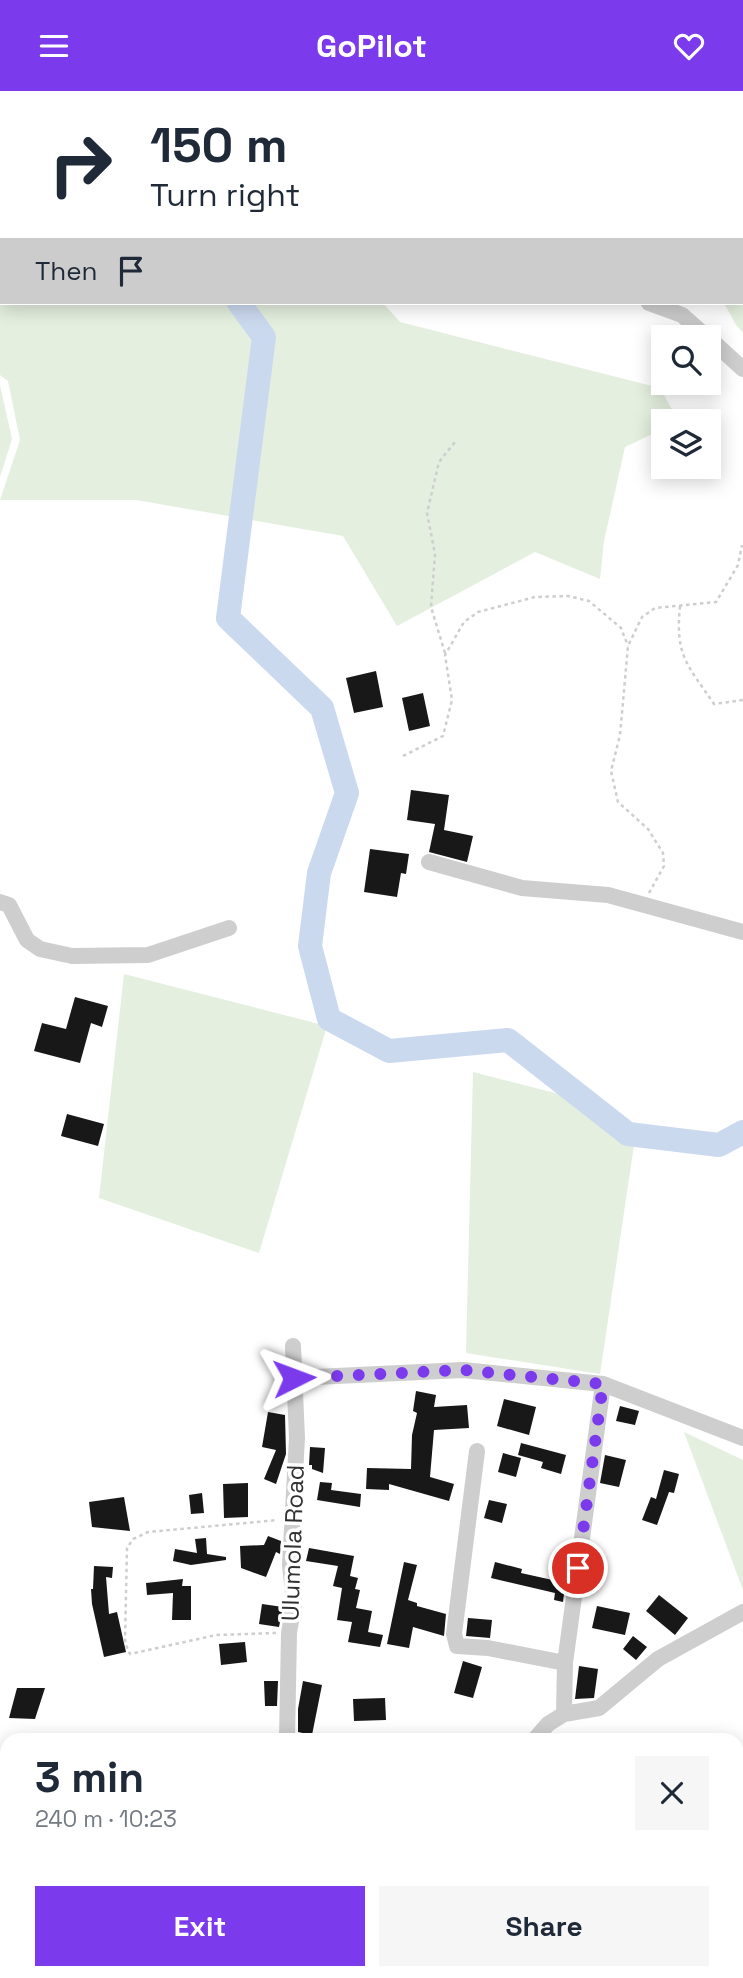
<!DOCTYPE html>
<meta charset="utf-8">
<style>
body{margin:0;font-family:"Space Grotesk",sans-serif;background:#f6f6f7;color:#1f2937;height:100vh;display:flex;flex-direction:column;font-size:26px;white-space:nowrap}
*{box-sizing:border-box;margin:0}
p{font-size:23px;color:#747a83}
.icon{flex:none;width:38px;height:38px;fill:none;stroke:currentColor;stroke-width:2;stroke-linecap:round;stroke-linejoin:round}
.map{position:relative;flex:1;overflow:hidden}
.details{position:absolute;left:0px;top:1642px;width:744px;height:247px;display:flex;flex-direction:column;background:#fff;border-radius:21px 21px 0 0;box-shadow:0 4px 18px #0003}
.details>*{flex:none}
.guide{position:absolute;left:0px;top:0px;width:744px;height:214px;box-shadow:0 4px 18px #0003;background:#fff;color:#1f2937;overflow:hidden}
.buttons{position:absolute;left:651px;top:234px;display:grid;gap:14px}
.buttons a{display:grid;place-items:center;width:70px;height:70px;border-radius:0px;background:#fff;box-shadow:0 4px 18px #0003;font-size:35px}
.pin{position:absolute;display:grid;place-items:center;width:60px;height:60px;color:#fff;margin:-30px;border:4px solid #fff;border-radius:50%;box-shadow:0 2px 7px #0007}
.me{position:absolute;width:77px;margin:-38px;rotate:87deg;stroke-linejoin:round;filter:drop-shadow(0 0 5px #0008)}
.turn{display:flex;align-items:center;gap:24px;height:147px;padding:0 35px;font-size:32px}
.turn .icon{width:91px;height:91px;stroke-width:2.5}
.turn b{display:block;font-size:49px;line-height:60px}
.then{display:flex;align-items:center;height:66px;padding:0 35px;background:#0003;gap:14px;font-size:26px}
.round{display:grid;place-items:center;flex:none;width:74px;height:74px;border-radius:0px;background:#f6f6f7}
.headline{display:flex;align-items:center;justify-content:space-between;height:119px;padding:0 35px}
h1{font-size:42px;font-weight:800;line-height:52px}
.button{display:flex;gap:14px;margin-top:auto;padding:14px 35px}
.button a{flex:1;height:80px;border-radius:0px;background:#7c3aed;color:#fff;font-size:28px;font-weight:800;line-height:80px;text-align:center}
.button a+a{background:#f6f6f7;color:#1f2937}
header{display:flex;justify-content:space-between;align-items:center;height:91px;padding:0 35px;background:#7c3aed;color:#fff;font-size:32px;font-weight:800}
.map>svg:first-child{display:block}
.green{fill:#e4efdf}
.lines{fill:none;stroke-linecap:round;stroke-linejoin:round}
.river{stroke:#cbd9ef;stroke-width:24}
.building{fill:#181818}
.path{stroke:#cecece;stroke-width:2.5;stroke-dasharray:3.5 3.5;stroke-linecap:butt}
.minor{stroke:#cecece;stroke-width:16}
.route{stroke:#7c3aed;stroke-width:12;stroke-dasharray:0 21.6}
.labels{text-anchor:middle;stroke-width:7;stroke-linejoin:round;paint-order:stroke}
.street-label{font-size:24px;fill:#313131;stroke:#fff}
</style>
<header><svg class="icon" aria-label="menu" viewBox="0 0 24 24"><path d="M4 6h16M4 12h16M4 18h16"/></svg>GoPilot<svg class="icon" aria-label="heart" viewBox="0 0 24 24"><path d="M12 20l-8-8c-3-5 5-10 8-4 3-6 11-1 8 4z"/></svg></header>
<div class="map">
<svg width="743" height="1887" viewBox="0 0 743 1887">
<rect width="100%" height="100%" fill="#fff"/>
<path class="green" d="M0,0H356L2,2V212H383L400,231L660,297L679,331H663V338L625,356L604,450L600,488L535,461L397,535L343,445L136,409H0L20,349L8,290L0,284Z
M742,20L743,22V242L736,234L724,212H742Z
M0,294L12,348L0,386Z
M124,883L327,935L259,1162L99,1107Z
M473,981L563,1004L634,1054L600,1283L466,1262Z
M684,1341L743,1369V1499Z
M263,1881H362V1887H273Z"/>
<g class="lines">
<path class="river" d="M203,0L204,2
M239,212L264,246L228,527L322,617L347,702L319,782L310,855L329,928L389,960L508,949L628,1043L719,1054L743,1041"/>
</g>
<path class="building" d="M376,580L383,616L354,622L346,587Z
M423,602L430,635L409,640L402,607Z
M411,699L449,704L444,739L473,745L467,771L429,761L435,733L407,729Z
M370,758L409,763L406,783L401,782L397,806L364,801Z
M75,906L108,915L102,936L91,932L80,972L34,960L42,932L66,938Z
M67,1023L104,1033L98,1055L61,1045Z
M416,1300L436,1304L434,1316L467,1314L469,1337L434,1339L430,1386L454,1393L449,1410L389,1393V1399L366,1398L367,1377L411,1378L412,1344L417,1322L413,1320Z
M504,1308L536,1316L529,1344L497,1335Z
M620,1315L639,1320L635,1334L616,1330Z
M268,1321L285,1324L286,1363L276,1393L264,1388L276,1359L262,1356Z
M521,1352L566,1364L561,1383L541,1377L543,1371L518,1364Z
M310,1356L325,1357L323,1382L312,1378V1374H309Z
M503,1362L521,1367L516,1386L498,1381Z
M605,1364L626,1369L619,1396L600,1392Z
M664,1379L679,1383L674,1402L669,1401L657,1434L642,1429L651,1406L656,1408Z
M320,1391L332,1392L331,1399L361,1403L360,1416L317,1409Z
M248,1392V1426L224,1427L223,1393Z
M202,1402L204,1422L191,1423L189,1404Z
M124,1406L130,1440L92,1436L89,1411Z
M489,1409L507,1413L502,1432L484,1427Z
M268,1445L281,1450L280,1463L276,1461L266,1486L241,1477L240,1455L264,1454Z
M206,1447L207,1463L226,1466V1469L191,1474L173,1470L175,1458L197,1462L195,1448Z
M309,1457L354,1465L350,1485L358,1487L355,1498L360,1499L356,1517L372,1520L368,1541L383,1544L380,1556L348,1551L352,1531L337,1529L342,1497L333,1495L338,1475L306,1470Z
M404,1471L417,1474L408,1509L417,1512V1515L446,1523L444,1545L413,1536L409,1557L387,1553Z
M495,1471L522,1478L521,1482L557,1490L558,1485L566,1487L563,1511L554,1509L555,1502L491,1487Z
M94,1475L113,1476L112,1487L106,1486L109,1523L117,1521L126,1561L104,1566L92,1513L91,1498H93Z
M183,1488L182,1495H191V1529H172L173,1502L147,1504L146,1492Z
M659,1504L688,1527L675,1544L646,1520Z
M262,1513L283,1516L279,1536L259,1533Z
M597,1515L630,1522L625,1544L592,1537Z
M468,1527L492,1529L490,1547L466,1545Z
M633,1545L647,1556L636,1569L623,1558Z
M245,1551L247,1571L221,1574L219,1553Z
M463,1570L482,1576L473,1607L454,1602Z
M579,1575L598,1578L594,1607L575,1608Z
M264,1590H278L277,1615H265Z
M303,1590L322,1594L312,1644L298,1641V1618Z
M17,1597H45L35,1628L9,1627Z
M385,1607L386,1629L354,1630L353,1608Z"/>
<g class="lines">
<path class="path" d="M441,0V2
M680,515C675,565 687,573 714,613L743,609
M445,562L431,516L435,463L427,422L439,371L455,351
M403,665L443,645L452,609L445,564L464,531L478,521L535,506L568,505L589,510L621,537L628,555
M649,802L664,775L663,762L648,738L618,711L611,680L620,644L628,555L642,526L655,517L716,511L738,474L742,454
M276,1542L216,1544L130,1563L125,1552L127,1457L133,1448L148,1441L278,1429
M483,1887L484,1881"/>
<path class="minor" d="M649,212L682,224L708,247
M709,247L743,278
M429,771L522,797L608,804L743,841
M0,811L9,814L27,849L40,858L72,865L148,864L229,837
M294,1287L463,1279L603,1293L743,1347
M477,1360L454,1543L457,1555L488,1557L565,1572
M564,1623L565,1572L603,1293
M287,1648L289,1542L294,1512L290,1474L297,1347L293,1255
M535,1648L548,1633L564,1623L599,1617L658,1568L743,1521
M555,1881V1887
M181,1887L185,1881"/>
</g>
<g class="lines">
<path class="route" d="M294,1287L463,1279L603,1293L578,1477"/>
</g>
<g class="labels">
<g class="street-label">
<text transform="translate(293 1452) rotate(-88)" y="8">Ulumola Road</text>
</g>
</g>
</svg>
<div class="buttons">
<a><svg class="icon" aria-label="search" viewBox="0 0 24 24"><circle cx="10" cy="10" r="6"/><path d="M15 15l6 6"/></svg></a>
<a><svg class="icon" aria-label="layers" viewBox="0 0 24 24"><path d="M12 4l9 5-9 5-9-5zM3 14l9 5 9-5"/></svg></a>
</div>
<div class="pin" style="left:578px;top:1477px;background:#d93025"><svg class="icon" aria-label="arrive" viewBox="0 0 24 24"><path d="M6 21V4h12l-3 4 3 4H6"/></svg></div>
<svg class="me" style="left:294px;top:1287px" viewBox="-20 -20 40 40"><path d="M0-17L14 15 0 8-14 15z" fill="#7c3aed" stroke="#fff" stroke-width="4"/></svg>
<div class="guide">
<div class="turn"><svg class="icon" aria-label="right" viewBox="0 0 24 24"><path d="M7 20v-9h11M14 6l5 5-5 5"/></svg><div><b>150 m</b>Turn right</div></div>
<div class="then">Then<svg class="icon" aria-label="arrive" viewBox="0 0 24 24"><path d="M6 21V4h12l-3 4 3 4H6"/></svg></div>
</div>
<section class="details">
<div class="headline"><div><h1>3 min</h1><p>240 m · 10:23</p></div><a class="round"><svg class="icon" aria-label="close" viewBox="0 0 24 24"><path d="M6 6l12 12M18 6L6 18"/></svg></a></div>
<div class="button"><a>Exit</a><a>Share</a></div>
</section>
</div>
